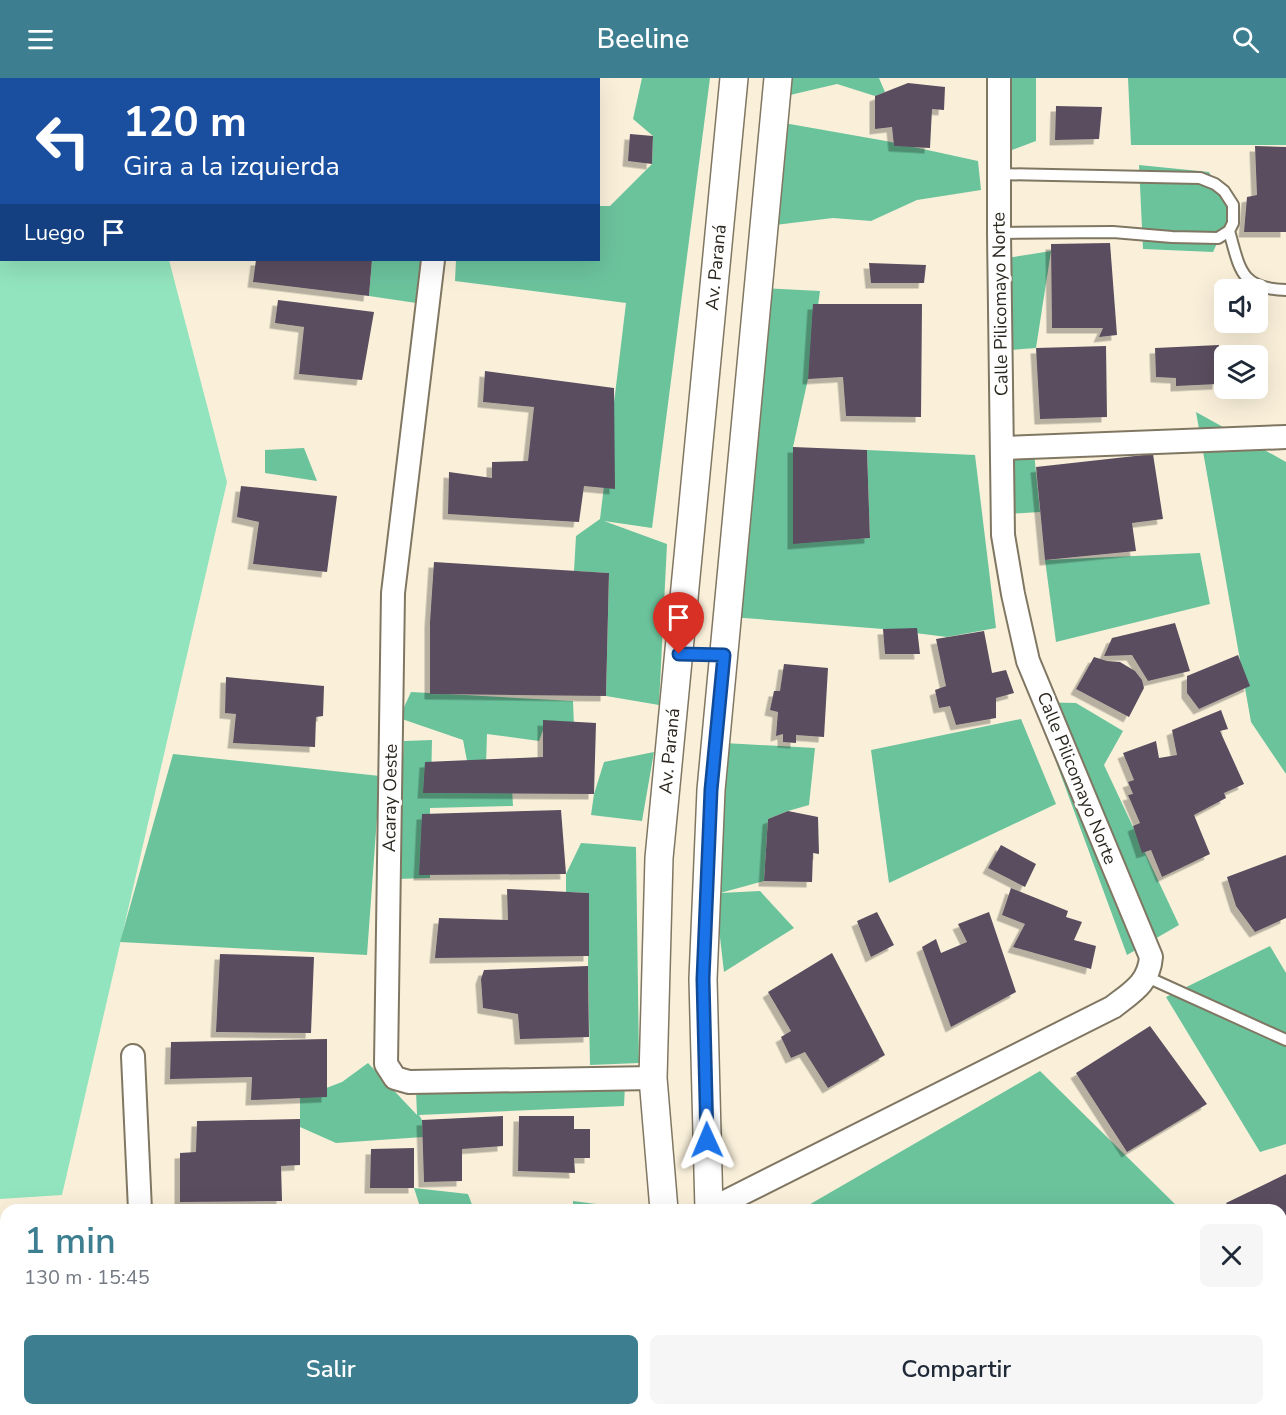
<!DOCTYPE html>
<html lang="es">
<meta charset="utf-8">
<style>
body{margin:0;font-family:"Nunito Sans",sans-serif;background:#f6f6f7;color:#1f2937;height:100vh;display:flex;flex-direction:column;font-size:22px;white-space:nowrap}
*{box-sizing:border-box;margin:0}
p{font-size:20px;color:#747a83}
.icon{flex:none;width:33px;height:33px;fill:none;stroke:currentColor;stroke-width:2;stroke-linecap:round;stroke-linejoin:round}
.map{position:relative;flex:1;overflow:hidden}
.drawer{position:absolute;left:0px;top:1126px;width:1287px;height:212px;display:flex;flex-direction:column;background:#fff;border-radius:18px 18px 0 0;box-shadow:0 6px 24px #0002}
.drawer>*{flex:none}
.top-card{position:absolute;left:0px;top:0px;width:600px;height:183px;box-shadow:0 6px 24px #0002;background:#1a4fa0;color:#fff;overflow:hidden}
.fabs{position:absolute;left:1214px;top:201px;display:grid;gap:12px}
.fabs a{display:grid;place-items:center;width:54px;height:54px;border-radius:9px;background:#fff;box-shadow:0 6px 24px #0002;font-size:30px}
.pin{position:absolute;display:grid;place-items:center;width:51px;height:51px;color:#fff;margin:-62px -26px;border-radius:50% 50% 50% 0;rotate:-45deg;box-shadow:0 0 6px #0007}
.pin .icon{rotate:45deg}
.me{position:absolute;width:66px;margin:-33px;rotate:359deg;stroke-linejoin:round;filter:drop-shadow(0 0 4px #0008)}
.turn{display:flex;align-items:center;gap:21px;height:126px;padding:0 24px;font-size:27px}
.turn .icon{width:78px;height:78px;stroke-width:2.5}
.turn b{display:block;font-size:42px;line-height:51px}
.then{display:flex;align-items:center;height:57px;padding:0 24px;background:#0003;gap:12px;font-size:22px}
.round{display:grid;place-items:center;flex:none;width:63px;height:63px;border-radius:9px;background:#f6f6f7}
.overview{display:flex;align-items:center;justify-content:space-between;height:102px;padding:0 24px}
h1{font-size:36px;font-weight:600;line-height:45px;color:#3d7f90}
.button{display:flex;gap:12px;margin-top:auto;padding:12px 24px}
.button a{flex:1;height:69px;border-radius:9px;background:#3d7f90;color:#fff;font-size:24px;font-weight:600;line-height:69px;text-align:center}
.button a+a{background:#f6f6f7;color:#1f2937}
header{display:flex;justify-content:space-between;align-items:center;height:78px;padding:0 24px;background:#3d7f90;color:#fff;font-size:27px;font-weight:600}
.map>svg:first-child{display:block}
.green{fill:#92e4be}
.forest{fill:#6bc39c}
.building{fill:#5a4d5e;filter:url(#shadow)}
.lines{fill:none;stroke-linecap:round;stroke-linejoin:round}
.service-casing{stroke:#807763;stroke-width:14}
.minor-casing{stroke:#807763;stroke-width:26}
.tertiary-casing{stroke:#807763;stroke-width:30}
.service{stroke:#fff;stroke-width:10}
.minor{stroke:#fff;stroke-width:22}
.tertiary{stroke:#fff;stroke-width:27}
.route-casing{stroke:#114b97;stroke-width:15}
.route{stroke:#1a73e8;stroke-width:10}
.labels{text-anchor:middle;stroke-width:6;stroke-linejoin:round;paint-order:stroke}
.street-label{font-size:18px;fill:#2b271f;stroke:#fefefe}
</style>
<header><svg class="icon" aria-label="menu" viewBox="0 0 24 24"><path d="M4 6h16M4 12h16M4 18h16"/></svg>Beeline<svg class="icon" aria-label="search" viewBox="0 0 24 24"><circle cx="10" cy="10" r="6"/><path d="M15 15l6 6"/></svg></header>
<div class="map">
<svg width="1286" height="1337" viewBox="0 0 1286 1337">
<defs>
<filter id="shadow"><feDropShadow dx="-5.5" dy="5.5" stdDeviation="0" flood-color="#0004"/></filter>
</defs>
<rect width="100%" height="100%" fill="#faf0da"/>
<path class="green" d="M0,0H180L2,2V182H169L227,404L62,1117L0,1121Z"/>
<path class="forest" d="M642,0H710L652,450L604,443L667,466L659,627L606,618L609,495L574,493L576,458L600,441L626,225L455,203L456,182H598L599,128H610L652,86L653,58L633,41Z
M791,0H879L885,14L875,18L837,6L790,17Z
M1005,0H1036V63L1004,75Z
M1128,0H1286V67H1131Z
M784,45L886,63L978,83L981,112L917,122L871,143L833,140L775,147Z
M1139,87L1209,94L1232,133L1213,174L1143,171Z
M1051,173L1036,270L1010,272L1007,180Z
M372,182H425L423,226L369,218Z
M762,210L820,213L808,301L793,369V465L870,460L867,372L975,377L996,550L947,559L883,551L731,539Z
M1196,334L1286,384V696L1251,644Z
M1011,366L1034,374L1040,434L1006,436Z
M304,370L317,403L265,395V372Z
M1200,475L1210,526L1056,564L1045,482Z
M411,614L573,623L574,649L545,647L539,663L487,656L486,687L468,688L463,662L399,640Z
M1034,624L1076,625L1123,653L1104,687L1179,847L1127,877Z
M1021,641L1056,726L889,805L871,672Z
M432,662L431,709L512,710L513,728L430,730V800L396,801L404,663Z
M724,665L815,670L809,727L788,733L768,741L764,803L720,815L760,813L794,850L724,894L715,816Z
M654,674L642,743L591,737L594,716L604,684Z
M173,676L380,698L367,877L120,864Z
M581,765L636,769L639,985L590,987L588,888L589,815L566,814V796Z
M1270,868L1286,895V1066L1260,1074L1166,919Z
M368,985L417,1037L416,1013L625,1007L624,1028L419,1037L422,1042L423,1059L336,1065L300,1049V1020L342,1004Z
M1040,993L1181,1132H800Z
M414,1110L468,1116L474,1132H421Z
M573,1123L634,1131V1132H573Z
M1286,1280V1337H1148L1160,1332H1281V1282Z
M417,1332H552V1337H418Z
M575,1332H633V1337H575Z
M746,1332H879L868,1337H745Z"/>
<path class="building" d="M908,5L945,9L944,32L932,31L930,70L894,68L892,49L875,51V18Z
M1056,28L1102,29L1099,61L1055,62Z
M630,56L653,58L652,86L628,83Z
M1255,68L1286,69V154H1244L1247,119L1257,117Z
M1110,165L1117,257L1099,259L1103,250H1052L1051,166Z
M256,182H372L369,218L253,204Z
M869,185L926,187L924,205H871Z
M278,222L374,234L362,302L299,296L304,249L275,245Z
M813,226H922L921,339L846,338L843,299L808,301Z
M1219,267L1218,306L1176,308V300L1156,299L1155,270Z
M1106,268L1107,339L1040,341L1036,270Z
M485,293L614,310L615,411L584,408L579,444L448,436L449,394L492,400V384L528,383L534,329L483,324Z
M793,369L867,372L870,460L793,466Z
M1153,376L1163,441L1132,445L1136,473L1045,482L1036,389Z
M241,408L337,418L327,494L253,486L259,444L237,439Z
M434,484L609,495L606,618L430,616V544Z
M1175,545L1190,593L1148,603L1132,577L1104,578L1112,560Z
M917,550L920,576H885L883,551Z
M984,553L992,595L1006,592L1014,615L996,620V640L956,647L950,628L939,630L935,612L946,608L936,561Z
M1238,577L1250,608L1199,631L1187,615V598Z
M1094,579L1107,583L1120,584L1135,593L1142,602L1144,610L1129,639L1076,611Z
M784,586L828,590L824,659L796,657V665L783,664V656L776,658L778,634L770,632L774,613H780Z
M226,599L324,608L323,638L316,639L315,669L233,665L236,636L225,635Z
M1221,632L1228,651L1220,653L1244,706L1224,715L1226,720L1194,737L1210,776L1162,799L1151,772L1142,775L1133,748L1140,745L1128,717L1133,716L1128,704L1134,702L1123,675L1156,663L1159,680L1177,677L1172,652Z
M543,642L596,645L594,716L423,715L425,684L543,679Z
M561,732L566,796L419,797L422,736Z
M788,733L818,739L819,776L813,775L812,804L764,803L768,741Z
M1001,767L1036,786L1025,809L988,790Z
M1286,777V840L1255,854L1236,828L1227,799Z
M1011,810L1068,833L1066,839L1082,844L1074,862L1096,868L1091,891L1013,869L1025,846L1002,837Z
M507,811L589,815V878L435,880L439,840L508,842Z
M877,834L894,867L871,879L857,843Z
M989,834L1016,914L951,949L922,869L936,861L941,875L967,864L958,846Z
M832,875L885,977L828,1010L805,974L791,980L781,959L791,953L768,914Z
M220,876L314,879L311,955L216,954Z
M588,888L589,959L520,961L518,936L483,930L481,901L484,892Z
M1150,948L1207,1026L1127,1074L1076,995Z
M327,961V1019L251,1022L252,999L170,1001L171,964Z
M503,1038V1068L462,1071V1103L424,1104L422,1042Z
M519,1038H574V1051H590V1080H574L575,1095L518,1093Z
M300,1041V1087L281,1088L282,1123L180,1124V1075L196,1074L197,1043Z
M414,1070V1110H370L371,1071Z
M1286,1096V1230L1281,1221V1132H1230L1226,1125Z
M0,1201L6,1213V1235L0,1237Z
M0,1249L6,1266V1271L0,1273Z
M192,1332H278V1337H193Z
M955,1332H991L994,1337H947Z
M1035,1332H1079L1081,1337H1038Z"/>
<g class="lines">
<defs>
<path id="service" d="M998,96L1200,100L1215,106L1224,113L1233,127V145L1229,153L1218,160L1172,159L1113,154L999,155
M1229,153C1240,191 1240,211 1286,212
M1147,899L1286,962"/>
<path id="minor" d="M450,2V0
M433,182L393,515L386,986L395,1000L409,1004L653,1000
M1003,370L1286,359
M133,978L140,1132
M709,1132L1113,929C1132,914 1149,905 1151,879L1028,583L1013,516L1003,457L999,155V0
M0,1325L6,1323
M150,1332V1337"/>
<g id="tertiary">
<path id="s1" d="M664,1132L653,1000L659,780L734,0"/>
<path d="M709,1132L703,901L711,712L778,0"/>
<path d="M680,1332L681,1337"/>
<path d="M719,1332L720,1337"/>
</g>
</defs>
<use href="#service" class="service-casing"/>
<use href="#minor" class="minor-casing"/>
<use href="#tertiary" class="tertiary-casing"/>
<use href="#service" class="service"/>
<use href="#minor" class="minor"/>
<use href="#tertiary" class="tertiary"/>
</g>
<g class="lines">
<defs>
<path id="route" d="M679,576L724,577L711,712L703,901L707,1062"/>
</defs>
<use href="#route" class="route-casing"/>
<use href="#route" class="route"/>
</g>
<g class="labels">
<g class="street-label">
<text dy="6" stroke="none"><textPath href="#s1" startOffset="946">Av. Paraná</textPath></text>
<text transform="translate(1000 226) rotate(-91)" y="6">Calle Pilicomayo Norte</text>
<text dy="6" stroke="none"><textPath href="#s1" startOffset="460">Av. Paraná</textPath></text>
<text transform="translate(1077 700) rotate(68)" y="6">Calle Pilicomayo Norte</text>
<text transform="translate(390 720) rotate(-89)" y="6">Acaray Oeste</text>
</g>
</g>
</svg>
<div class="fabs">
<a><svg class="icon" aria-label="sound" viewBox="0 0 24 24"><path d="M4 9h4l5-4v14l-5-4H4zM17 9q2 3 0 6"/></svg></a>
<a><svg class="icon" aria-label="layers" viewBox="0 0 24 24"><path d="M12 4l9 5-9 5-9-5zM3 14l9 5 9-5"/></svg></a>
</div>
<div class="pin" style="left:679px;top:576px;background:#d93025"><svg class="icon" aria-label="arrive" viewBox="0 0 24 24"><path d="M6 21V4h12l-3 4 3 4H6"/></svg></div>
<svg class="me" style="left:707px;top:1062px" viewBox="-20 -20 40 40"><path d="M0-17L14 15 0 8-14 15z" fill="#1a73e8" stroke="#fff" stroke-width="4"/></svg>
<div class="top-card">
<div class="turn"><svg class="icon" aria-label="left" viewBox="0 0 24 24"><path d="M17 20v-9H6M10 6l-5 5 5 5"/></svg><div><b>120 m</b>Gira a la izquierda</div></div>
<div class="then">Luego<svg class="icon" aria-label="arrive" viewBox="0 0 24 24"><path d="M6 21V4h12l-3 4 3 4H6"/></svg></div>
</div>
<section class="drawer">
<div class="overview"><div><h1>1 min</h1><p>130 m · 15:45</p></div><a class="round"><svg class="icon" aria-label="close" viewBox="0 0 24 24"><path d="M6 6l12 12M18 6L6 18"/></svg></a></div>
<div class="button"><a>Salir</a><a>Compartir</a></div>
</section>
</div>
